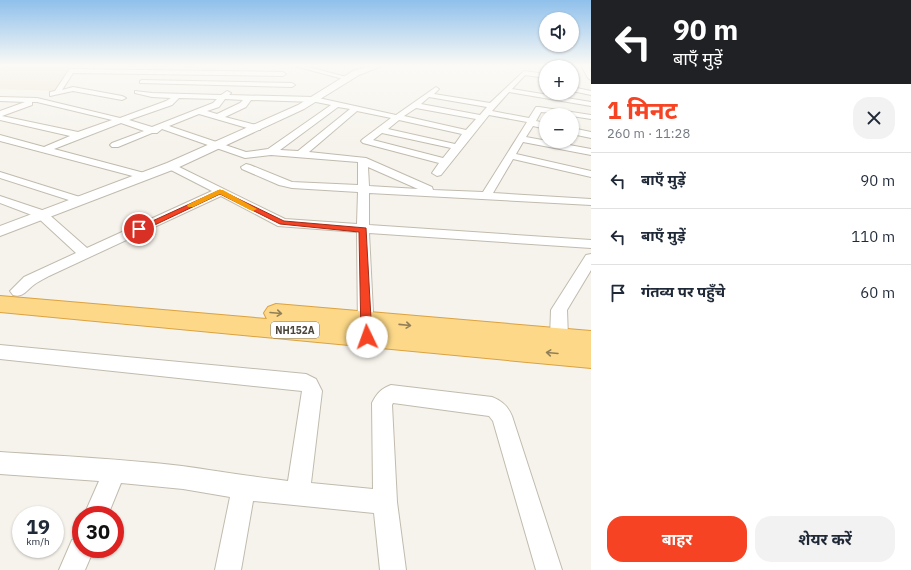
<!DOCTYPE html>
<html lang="hi">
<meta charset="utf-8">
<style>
body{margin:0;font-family:"IBM Plex Sans","Noto Sans Devanagari",sans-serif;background:#f2f2f3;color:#1f2937;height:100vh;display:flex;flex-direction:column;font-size:15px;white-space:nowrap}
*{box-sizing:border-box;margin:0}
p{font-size:13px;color:#747a83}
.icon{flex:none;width:22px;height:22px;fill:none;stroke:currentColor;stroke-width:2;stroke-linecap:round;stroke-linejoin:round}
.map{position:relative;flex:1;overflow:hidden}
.details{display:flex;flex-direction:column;background:#fff;width:320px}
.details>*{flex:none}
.top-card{background:#202124;color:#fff;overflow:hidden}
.controls{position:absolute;left:539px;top:12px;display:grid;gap:8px}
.controls a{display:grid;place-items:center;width:40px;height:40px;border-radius:50%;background:#fff;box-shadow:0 1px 3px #0004;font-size:20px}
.speed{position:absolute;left:12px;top:506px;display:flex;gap:8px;font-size:20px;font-weight:700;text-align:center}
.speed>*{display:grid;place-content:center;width:52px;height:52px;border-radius:50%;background:#fff;box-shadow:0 1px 3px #0004;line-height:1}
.speed small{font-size:10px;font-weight:400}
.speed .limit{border:6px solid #d22;background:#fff;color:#111}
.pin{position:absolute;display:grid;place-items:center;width:34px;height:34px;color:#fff;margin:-17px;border:2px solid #fff;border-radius:50%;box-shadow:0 1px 4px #0007}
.me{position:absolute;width:44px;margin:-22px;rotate:357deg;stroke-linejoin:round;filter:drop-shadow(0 0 3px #0008)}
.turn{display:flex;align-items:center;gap:14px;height:84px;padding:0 16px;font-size:18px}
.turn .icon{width:52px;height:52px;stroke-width:2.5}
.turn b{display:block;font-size:28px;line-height:34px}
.round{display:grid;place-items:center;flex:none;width:42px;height:42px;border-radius:16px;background:#f2f2f3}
.summary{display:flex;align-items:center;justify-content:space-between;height:68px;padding:0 16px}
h1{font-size:24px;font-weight:700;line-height:30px;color:#f54323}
.primary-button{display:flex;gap:8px;margin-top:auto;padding:8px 16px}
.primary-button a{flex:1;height:46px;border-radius:16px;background:#f54323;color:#fff;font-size:16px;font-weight:700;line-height:46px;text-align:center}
.primary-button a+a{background:#f2f2f3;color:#1f2937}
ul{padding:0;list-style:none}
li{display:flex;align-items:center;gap:12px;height:56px;padding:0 16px;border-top:1px solid #e0e1e3}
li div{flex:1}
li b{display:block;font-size:15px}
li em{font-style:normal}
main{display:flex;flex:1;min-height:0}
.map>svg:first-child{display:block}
.education{fill:#eee7d6}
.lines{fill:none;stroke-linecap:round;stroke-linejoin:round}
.minor-casing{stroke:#c1bbae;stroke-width:2}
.tertiary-casing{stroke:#c1bbae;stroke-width:2}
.trunk-casing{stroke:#dba240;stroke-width:2}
.minor{fill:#fff;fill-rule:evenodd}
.tertiary{fill:#fff;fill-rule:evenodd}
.trunk{fill:#fcd888;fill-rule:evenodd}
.oneway{stroke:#917f59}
.route{fill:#f54323;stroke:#9f2c17}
.slow{fill:#f59e0b}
.labels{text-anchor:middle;stroke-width:4;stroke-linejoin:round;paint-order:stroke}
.shield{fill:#fff;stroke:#807c74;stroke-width:1}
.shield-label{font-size:10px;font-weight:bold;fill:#4a4439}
</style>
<main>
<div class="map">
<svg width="591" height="570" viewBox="0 0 591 570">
<rect width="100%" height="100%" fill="#f6f3ec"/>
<path class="education" d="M0,65H208L198,68L72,66L57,91L0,89V68L3,67Z"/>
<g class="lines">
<defs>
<path id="minor" d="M291,65H301L350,78L347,80Z
M581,65H587L591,72V80L588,78Z
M71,69L283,72L286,74L283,76L73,73L62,90L73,87L122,96L126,98L122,100L73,91L50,96V92L55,91L69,70Z
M524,71L546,74V78L525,75L512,89L591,102V106L509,92L492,111L529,118L536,107H539L591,115V119L572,116V115L541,112L536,121L546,123V129L533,126L526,137L591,149V155L523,142L516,154L591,171V177L513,159L493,193L591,199V205L369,193V225L591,240V248L369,233L374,332L372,337L366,339L360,337L358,332L357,232L278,226L221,196L49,276C44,279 39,281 35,284C26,290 24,298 13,295L10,291L24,277L76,253L37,217L0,203V196L45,211L87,248L212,191L167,168L166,166L167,164L171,163L285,219L357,224L358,192L292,188L279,185L242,169L241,167L246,164L250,165L292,182L358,185V162L271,155L245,158L162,129L157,133H152L118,147H112L110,145L112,143L144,131L121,123L54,149L148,174L149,176L144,179L0,141V135L44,147L70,136L0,120V111L25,102L0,101V97L37,98L120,118L166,101L171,98L152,97L135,93V91L152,93L221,95L227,91L231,93L229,95L314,97L396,115L436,87L439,89L434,94L490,103ZM429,97L487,107L480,115L421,104ZM179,98L217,99L213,103L152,127L129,120L172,105ZM225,99L243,100L240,103L217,114L207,111L219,107ZM251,100L316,102L331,105L268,149L246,152L169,126L199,114L254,130H260L261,128L260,126L225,117L246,107ZM32,102H37L112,120L78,132L2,116L32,105ZM338,107L350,109L298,151L280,150ZM416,108L476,119L466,130L404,116ZM357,111L391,118L363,139L361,141L363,143L439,163L432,173L437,176L441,175L489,115L527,122L483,192L433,190L432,187L366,158L309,152ZM399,120L462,134L455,144L388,129ZM382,133L451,148L443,158L373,140ZM368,167L418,189L369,186Z
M142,80L292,83L295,85L292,87L140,83V81Z
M572,87L591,91V95L572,91Z
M572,128L591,132V138L572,134Z
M0,172L83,198L85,200L83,202H75L0,178Z
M591,254V270L567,310L568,338L565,343L559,345L553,343L550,338L551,310L586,255Z
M0,345L306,374L316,379L322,391L311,483L373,489L372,403C377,393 381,389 391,385L492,397C502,401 508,406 512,416L562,570H536L493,421L489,416L393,403L392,405L397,502L406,570H380L374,513L253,501L241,570H215L230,497L183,489L121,483L108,515H84L99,481L0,474V452C61,456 122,459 182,466C218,471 253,477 288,481L302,391L0,359Z
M81,536V549H94L85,570H59L72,540Z"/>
<path id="tertiary" d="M373,65H384L359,75L304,109L175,169L0,236V226L167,163L298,105L353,71Z"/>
<path id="trunk" d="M0,296L267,319L264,313L268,307L276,304L591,331V368L0,312Z"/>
</defs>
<use href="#minor" class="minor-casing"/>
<use href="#tertiary" class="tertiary-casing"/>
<use href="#trunk" class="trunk-casing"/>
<use href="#minor" class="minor"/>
<use href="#tertiary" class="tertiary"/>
<use href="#trunk" class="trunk"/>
</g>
<defs><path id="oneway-shaft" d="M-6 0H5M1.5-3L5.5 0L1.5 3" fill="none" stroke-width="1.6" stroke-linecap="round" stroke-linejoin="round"/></defs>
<g class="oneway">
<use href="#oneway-shaft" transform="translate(276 313) rotate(5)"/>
<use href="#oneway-shaft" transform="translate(405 325) rotate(6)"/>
<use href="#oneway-shaft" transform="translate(552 353) rotate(-175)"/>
</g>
<linearGradient id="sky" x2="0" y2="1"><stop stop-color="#8fc0eb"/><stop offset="0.45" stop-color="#fbfaf6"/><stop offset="1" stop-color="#fbfaf6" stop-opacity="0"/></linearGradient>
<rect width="591" height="145" fill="url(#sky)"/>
<path class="route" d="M220,190L284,221L366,228L372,337L370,340H363L361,337L359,232L280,224L220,194L142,231H137L135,229Z"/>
<path class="slow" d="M218,190H223L257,209L253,211L250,210L220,194L193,207H188L187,205Z"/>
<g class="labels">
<rect class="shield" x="271" y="322" width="48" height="16" rx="3"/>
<g class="shield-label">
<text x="295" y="334">NH152A</text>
</g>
</g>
</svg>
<div class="controls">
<a><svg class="icon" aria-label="sound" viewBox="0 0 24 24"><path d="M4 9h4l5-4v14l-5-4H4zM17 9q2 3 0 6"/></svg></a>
<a>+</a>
<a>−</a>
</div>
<div class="speed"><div>19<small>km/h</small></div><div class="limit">30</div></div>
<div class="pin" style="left:139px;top:229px;background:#d93025"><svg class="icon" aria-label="arrive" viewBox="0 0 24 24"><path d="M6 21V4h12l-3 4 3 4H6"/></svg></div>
<svg class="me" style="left:367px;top:337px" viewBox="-20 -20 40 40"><circle r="19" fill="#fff"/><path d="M0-13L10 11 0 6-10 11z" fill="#f54323"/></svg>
</div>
<section class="details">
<div class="top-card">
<div class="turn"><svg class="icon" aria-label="left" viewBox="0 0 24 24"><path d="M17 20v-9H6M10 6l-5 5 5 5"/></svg><div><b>90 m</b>बाएँ मुड़ें</div></div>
</div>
<div class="summary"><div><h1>1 मिनट</h1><p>260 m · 11:28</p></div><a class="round"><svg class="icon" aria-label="close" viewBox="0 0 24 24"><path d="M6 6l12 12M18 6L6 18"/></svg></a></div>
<ul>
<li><svg class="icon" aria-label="left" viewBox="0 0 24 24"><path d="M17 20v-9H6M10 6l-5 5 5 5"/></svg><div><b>बाएँ मुड़ें</b></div><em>90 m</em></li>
<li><svg class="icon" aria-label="left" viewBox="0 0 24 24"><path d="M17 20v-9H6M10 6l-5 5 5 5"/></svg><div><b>बाएँ मुड़ें</b></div><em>110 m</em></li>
<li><svg class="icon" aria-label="arrive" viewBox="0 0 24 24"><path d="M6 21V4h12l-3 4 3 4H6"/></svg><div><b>गंतव्य पर पहुँचे</b></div><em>60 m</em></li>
</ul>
<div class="primary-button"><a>बाहर</a><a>शेयर करें</a></div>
</section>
</main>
